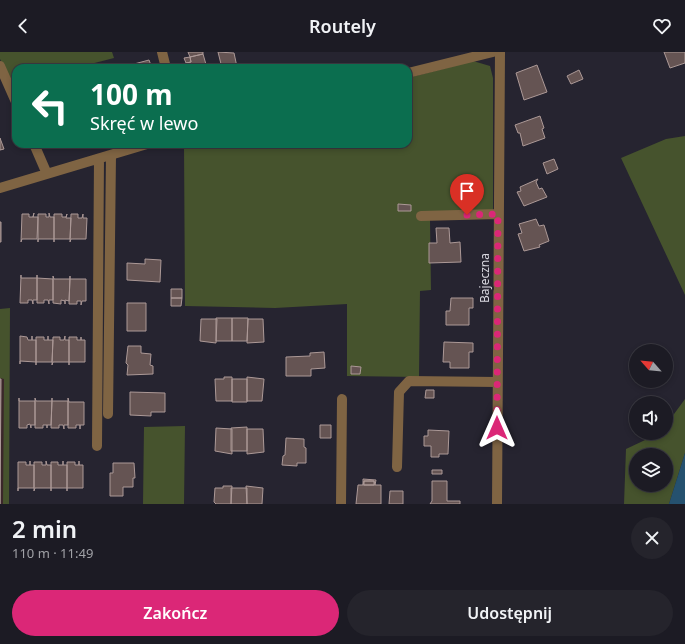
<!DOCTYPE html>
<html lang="pl">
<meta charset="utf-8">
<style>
body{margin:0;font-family:"Noto Sans",sans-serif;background:#25242c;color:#f1f3f6;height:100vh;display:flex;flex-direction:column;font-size:15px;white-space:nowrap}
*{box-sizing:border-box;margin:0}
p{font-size:13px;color:#a0a1a6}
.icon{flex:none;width:22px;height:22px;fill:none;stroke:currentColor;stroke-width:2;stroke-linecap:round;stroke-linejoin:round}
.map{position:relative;height:452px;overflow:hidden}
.sheet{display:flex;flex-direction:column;background:#1c1b24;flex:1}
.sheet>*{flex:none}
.guide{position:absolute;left:12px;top:12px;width:400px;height:84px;border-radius:12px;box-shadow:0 2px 6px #0003,0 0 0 1px #3a3941;background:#0b6e4f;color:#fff;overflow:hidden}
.needle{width:26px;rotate:297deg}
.fabs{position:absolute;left:629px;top:292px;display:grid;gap:8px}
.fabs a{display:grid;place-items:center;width:44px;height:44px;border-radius:50%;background:#1c1b24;box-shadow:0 2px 6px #0003,0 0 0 1px #3a3941;font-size:20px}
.pin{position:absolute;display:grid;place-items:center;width:34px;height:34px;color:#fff;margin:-41px -17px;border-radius:50% 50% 50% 0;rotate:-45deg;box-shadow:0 0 4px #0007}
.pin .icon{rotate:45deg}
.me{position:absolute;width:44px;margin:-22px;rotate:0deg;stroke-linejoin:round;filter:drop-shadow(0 0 3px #0008)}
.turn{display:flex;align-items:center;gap:14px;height:84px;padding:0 12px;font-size:18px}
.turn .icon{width:52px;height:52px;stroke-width:2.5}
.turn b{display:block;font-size:28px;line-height:34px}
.round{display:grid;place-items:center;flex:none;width:42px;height:42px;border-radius:21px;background:#25242c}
.headline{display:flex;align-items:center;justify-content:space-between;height:68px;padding:0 12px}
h1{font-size:24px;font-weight:600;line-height:30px}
.action{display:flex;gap:8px;margin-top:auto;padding:8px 12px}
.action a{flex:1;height:46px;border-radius:24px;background:#db2777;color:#fff;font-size:16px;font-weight:600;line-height:46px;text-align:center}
.action a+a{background:#25242c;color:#f1f3f6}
header{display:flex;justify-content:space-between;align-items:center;height:52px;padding:0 12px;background:#1c1b24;font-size:18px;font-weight:600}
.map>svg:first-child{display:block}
.commercial{fill:#3b272a}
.green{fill:#46532d;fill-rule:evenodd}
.water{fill:#25516f}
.building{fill:#655453;stroke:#ac9997}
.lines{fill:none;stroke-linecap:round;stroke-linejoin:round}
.minor{stroke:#7f6443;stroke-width:10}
.route{stroke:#db2777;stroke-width:7;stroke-dasharray:0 12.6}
.labels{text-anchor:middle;stroke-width:4;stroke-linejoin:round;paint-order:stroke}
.street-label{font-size:12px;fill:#d8d7df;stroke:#262430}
</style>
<header><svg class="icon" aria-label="back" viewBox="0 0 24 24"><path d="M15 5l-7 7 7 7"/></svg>Routely<svg class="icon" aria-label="heart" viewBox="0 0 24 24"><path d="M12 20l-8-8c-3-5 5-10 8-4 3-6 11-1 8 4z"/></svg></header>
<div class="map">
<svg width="685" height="452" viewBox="0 0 685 452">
<rect width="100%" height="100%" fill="#262430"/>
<path class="commercial" d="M9,307V452H0V308Z"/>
<path class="green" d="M0,0H112L114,6L75,16H16V32L12,33L0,7Z
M473,9L490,14L493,26V158L430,168L431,238L420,239L419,325L347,324V252L275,256L185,254L184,92H408V26Z
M685,84V243L621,106L666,87Z
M10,256L9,452H3L4,327L0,326V257Z
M685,347V401L669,452H624L626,397L660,381H666V373ZM636,403H666V433H636Z
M185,374L184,452H143L144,375Z"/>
<path class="water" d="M685,401V452H669Z"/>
<path class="building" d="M188,0H203V2L190,5Z
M218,0L234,1L237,15L222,16Z
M664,0H685V11L670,16Z
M203,2L207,16H187L186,11L191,10L190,5Z
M190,5L191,10L186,11L184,6Z
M149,8L152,16H135L134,12Z
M537,13L547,40L524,48L516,21Z
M579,18L583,27L571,32L567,24Z
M540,64L544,76L542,77L545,86L523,94L520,81H518L515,73Z
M0,86L4,97L0,98Z
M554,107L558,117L547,122L543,111Z
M538,127L536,130L539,137L542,136L547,145L524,154L517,140L521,139L520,135Z
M398,152L411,153V159H398Z
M34,161L33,165H38L37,187H22L21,190L22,162H29V165H33Z
M49,161L50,165H54V187H38V190V162H46V165H49Z
M54,162H62V165H66L67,162L66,166H71L70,187H54V190Z
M71,162H78V166H82L83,162V166H87L86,187H71L70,190Z
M536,167L539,174L544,173L549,189L539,193L540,195L524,199L518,182L522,181L519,172Z
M0,170H1V190H0Z
M436,176H449L450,191L460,190L461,210L429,211V191H437Z
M145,207L161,208L160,230L127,228V211L145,212Z
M21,223V226H37V248H33V252L32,248H28V251H20Z
M37,223V226L53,227V248H49V252L48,248H44V251H37Z
M53,224L54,227H70L69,249L65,248V252V249L61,248V252L53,251Z
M70,224V227H86V249H82L81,253V249H77V252H69Z
M171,237H182V246H171Z
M171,246H182L181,254H171Z
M451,246H473V256H469V273H446V259H450Z
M127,251H146V279H127Z
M216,266H232V289H216Z
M232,266H248L247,289H232Z
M201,267H217L216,291L200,289Z
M248,267H263L264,290L247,291Z
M20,284L27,285L28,288H32V284V288H36V310L20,309V312Z
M48,284V288H53L52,310H36V313V285H44V288H48Z
M53,285H60V288H64L65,284V288H69V310H53L52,313Z
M69,285H77V288H81V285V288H85V310H69V313Z
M444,290L473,291V300H469V316H450V310H443Z
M128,294H141V301L151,302L150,313L153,314V322L127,323L128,313L126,311Z
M324,300L325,316L311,317V324H286V305L310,304V301Z
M351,314L361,315L360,322H351Z
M224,325H232V349H216L215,327H224Z
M247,325L264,327L262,349H247Z
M0,327H1L0,452Z
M232,327H247V350H232Z
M426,338H434V346H425Z
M130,340L165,341V360H151V364L130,363Z
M19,346V349H35V373H31V376L30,372L27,373V376H19Z
M35,346L36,349H52L51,373H47V376V373H43V376H35Z
M52,346V349H68V373H64V377L63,373H59V376H51Z
M68,346L69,350H84V373H80V377V373H76V376H68Z
M320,373H331V386H320Z
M247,375V399H231V376Z
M216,376L232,377V402L215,399Z
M247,377H263L264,400L247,402Z
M428,378L449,379L448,402H439V405H431V394H424V384H428Z
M286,386L304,387V395L306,396V411H297V414L282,413L283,404L285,403Z
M30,409V413H34V436H18V439V410H26V413H30Z
M46,409L47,413H51V436H35L34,439V410H42V413H46Z
M63,409V413H67V436H51V439V410H58V413H63Z
M79,409V413H83V436H67V439V410H75V413H79Z
M113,411H134L135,426H133V435H123V444H110V421H113Z
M432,418H442V422H432Z
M363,427L376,428L375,433L374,429H364L363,433Z
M364,429H374V433H364Z
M432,429H447V449H460V452H430L432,449Z
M358,433H381V452H356Z
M223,434H232L231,452H216L214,450L215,436H223Z
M246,434L263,436L262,452H247Z
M231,436H247V452H231Z
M390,439H403V452H389Z"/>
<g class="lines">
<path class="minor" d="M162,0L166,16
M0,14L16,50
M408,21L493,0
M34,92L47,122
M0,136L147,92
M421,164L498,162
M108,362L111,103
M97,394L99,107
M397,415L399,340L409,329L497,330
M341,452L342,347
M497,452L500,0"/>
</g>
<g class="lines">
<path class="route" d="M467,163L498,162L497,376"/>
</g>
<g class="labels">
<g class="street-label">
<text transform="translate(485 226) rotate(-90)" y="4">Bajeczna</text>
</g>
</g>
</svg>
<div class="fabs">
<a><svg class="needle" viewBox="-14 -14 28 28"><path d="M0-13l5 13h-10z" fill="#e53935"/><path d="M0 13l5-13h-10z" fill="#a0a1a6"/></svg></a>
<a><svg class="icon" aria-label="sound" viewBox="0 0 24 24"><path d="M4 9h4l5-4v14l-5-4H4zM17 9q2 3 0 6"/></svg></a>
<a><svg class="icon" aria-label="layers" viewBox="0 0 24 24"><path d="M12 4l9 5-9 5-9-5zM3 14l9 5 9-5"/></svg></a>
</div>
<div class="pin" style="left:467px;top:163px;background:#d93025"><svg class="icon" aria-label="arrive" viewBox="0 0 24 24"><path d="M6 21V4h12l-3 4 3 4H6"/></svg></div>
<svg class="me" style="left:497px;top:376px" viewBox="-20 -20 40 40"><path d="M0-17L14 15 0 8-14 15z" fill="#db2777" stroke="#fff" stroke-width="4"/></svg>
<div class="guide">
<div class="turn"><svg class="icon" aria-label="left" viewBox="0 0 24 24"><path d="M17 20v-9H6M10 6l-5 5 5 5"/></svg><div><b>100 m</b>Skręć w lewo</div></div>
</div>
</div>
<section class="sheet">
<div class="headline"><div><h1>2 min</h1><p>110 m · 11:49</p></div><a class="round"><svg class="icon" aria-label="close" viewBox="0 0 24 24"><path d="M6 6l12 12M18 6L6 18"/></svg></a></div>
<div class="action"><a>Zakończ</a><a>Udostępnij</a></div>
</section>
